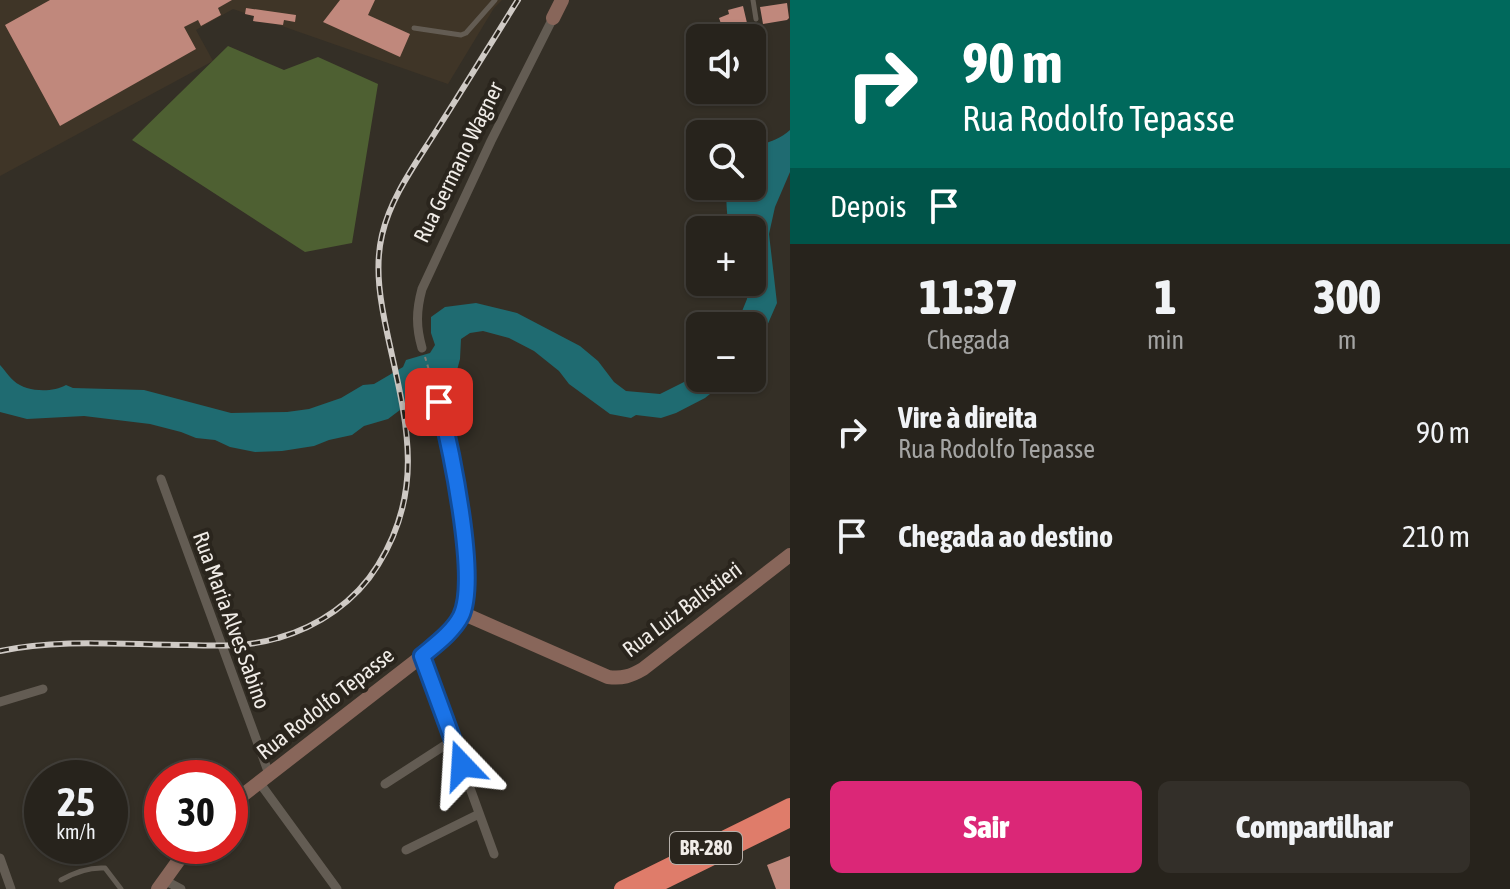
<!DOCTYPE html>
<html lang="pt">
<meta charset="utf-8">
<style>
body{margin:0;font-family:"Asap Condensed",sans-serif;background:#332f29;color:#f1f3f6;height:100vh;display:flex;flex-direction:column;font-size:30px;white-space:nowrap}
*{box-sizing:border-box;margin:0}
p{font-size:26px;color:#a4a4a3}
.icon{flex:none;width:44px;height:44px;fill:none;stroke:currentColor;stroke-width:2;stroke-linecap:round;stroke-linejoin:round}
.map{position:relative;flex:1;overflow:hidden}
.side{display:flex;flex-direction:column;background:#27231c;width:720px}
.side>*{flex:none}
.banner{background:#00695c;color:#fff;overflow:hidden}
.tools{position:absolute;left:686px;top:24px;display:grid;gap:16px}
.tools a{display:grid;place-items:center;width:80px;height:80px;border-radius:12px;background:#27231c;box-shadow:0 2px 6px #0004,0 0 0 2px #43403b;font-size:40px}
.speed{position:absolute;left:24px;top:760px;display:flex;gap:16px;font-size:40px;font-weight:700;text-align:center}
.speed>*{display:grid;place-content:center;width:104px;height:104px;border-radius:50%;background:#27231c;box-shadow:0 2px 6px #0004,0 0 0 2px #43403b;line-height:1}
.speed small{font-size:20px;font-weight:400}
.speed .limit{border:12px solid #d22;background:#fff;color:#111}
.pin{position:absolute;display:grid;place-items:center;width:68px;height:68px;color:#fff;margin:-34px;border-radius:16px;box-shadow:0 4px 12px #0006}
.me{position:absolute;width:88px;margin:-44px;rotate:340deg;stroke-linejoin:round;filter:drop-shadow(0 0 6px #0008)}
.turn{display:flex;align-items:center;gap:28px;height:168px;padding:0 40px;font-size:36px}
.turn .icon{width:104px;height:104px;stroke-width:2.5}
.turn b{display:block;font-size:56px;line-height:68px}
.then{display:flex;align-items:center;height:76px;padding:0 40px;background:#0003;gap:16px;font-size:30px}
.eta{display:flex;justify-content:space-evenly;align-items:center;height:136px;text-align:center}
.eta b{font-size:48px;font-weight:800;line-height:56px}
.action{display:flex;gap:16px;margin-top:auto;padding:16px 40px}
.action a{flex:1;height:92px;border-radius:12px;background:#db2777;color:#fff;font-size:32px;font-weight:800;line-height:92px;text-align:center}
.action a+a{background:#332f29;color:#f1f3f6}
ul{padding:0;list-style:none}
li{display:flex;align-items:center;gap:24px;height:104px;padding:0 40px}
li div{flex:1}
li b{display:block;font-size:30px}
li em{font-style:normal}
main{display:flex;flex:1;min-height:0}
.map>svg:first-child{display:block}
.built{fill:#3f3527}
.forest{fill:#4e6032}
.water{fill:#1f6b71}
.building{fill:#c0887c}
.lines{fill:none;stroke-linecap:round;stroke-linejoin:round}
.path{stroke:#807c74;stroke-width:2;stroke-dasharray:4 4;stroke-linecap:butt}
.lane{stroke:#635c53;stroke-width:5}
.street{stroke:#635c53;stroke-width:9}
.secondary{stroke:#88665a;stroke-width:14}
.highway{stroke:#df7c6a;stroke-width:16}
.rail-casing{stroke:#cfcac5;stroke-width:6}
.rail{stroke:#2a251d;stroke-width:3;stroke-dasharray:9;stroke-linecap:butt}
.route-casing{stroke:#114b97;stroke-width:20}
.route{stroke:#1a73e8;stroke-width:14}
.labels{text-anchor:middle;stroke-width:8;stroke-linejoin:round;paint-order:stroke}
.shield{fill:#2a251d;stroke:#b5b0aa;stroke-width:2}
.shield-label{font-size:20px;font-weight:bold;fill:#f0ece7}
.street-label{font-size:22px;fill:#f0ece7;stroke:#2a251d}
</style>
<main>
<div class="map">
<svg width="790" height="889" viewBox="0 0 790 889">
<rect width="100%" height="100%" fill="#342f26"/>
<path class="built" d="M0,0H502L494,8L448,84L233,9L196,30L213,61L0,176Z"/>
<path class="forest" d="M228,46L284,70L318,57L378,84L352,243L305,252L132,140Z"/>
<path class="water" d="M790,130V172L775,207L769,234L777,303L759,344L752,352V326H736L747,299L748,282H752V230H727C729,214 724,202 728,186H752V151C765,141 777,142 790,130Z
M476,303L517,313L580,346L598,361L614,382L626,391L660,394L684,382L700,369V378H730L705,398L676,413L661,418L636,415L631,418L610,414L569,384L559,371L534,351L509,338L483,331L470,333L461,339L460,359L453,385L422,403L400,410L388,419L364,426L352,435L329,440L314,446L282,451L255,452L230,447L215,440L196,438L181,432L150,424L84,416L27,419L0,412V365C5,370 8,376 14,381C26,392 52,393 66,385L73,388L144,390L231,413L287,412L309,409L341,398L363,385L374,384L403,367L406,360L430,353L435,345L431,333V317L445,307Z"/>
<path class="building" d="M50,0H232L218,8L221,15L201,26L198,20L184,27L196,49L60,126L5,25Z
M340,0H375L368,15L410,34L400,57L323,22Z
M787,3L789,18L787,20L763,24L760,7Z
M743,6L747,23L743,24L747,38H726L719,18L729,14L728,10Z
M246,8L296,15L295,22L284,20L283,25L253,21L254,16L245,14Z
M790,856V889H776L767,865Z"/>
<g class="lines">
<path class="path" d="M425,357L436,393"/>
<path class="lane" d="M753,0L756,19
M414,28L461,35L466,33L495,0
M61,880C75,872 89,867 105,868L121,889"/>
<path class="street" d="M422,348C416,327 416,311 422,289L491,141L553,18
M439,402C453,459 475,557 462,613
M161,479L269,774
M422,656L494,854
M0,702L43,689
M259,782L337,889
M385,784L453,740
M406,850L479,814
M0,858L11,889
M164,880L181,889"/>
<path class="secondary" d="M553,18L562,0
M230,805L422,656L452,629L462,613L608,677C622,679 631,676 643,669L790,555
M158,889L189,846"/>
<path class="highway" d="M622,889L790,806
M648,889L790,819"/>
<defs>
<path id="rail" d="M0,651C61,638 126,645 187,645C218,646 248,647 278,638C318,627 356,601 378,565C426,488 406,420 388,337C381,305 374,269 382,235C391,196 417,162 438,128C465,86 491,43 518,0"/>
</defs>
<use href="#rail" class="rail-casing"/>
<use href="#rail" class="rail"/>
</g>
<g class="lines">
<defs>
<path id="route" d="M439,402C450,445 479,579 461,616C453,632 435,645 422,656L462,765"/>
</defs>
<use href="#route" class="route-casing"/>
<use href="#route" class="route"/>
</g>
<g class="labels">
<rect class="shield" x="670" y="832" width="72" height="32" rx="6"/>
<g class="shield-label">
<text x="706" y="855">BR-280</text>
</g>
<g class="street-label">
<text transform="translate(458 162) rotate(-64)" y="8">Rua Germano Wagner</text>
<text transform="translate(682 609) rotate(-37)" y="8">Rua Luiz Balistieri</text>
<text transform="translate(232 620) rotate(70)" y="8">Rua Maria Alves Sabino</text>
<text transform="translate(325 703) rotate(-38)" y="8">Rua Rodolfo Tepasse</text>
</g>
</g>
</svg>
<div class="tools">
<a><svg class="icon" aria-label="sound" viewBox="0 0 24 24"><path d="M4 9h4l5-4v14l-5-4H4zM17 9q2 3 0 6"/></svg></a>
<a><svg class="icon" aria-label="search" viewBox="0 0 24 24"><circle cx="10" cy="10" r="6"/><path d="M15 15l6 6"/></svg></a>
<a>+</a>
<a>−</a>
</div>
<div class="speed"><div>25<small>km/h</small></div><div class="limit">30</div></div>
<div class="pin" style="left:439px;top:402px;background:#d93025"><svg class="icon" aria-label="arrive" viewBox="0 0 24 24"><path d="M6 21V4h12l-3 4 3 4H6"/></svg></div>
<svg class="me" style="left:462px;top:765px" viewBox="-20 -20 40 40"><path d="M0-17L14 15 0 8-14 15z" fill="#1a73e8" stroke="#fff" stroke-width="4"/></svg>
</div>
<section class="side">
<div class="banner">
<div class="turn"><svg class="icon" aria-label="right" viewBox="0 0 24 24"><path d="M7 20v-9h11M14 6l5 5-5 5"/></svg><div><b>90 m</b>Rua Rodolfo Tepasse</div></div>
<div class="then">Depois<svg class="icon" aria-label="arrive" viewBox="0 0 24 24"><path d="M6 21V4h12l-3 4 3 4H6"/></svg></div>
</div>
<div class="eta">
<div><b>11:37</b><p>Chegada</p></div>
<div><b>1</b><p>min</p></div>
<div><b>300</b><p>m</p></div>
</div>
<ul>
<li><svg class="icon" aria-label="right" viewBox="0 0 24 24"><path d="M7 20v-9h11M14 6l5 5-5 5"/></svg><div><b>Vire à direita</b><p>Rua Rodolfo Tepasse</p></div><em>90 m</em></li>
<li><svg class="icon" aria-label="arrive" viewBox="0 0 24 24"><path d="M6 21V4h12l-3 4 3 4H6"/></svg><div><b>Chegada ao destino</b></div><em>210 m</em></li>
</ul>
<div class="action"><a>Sair</a><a>Compartilhar</a></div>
</section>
</main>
